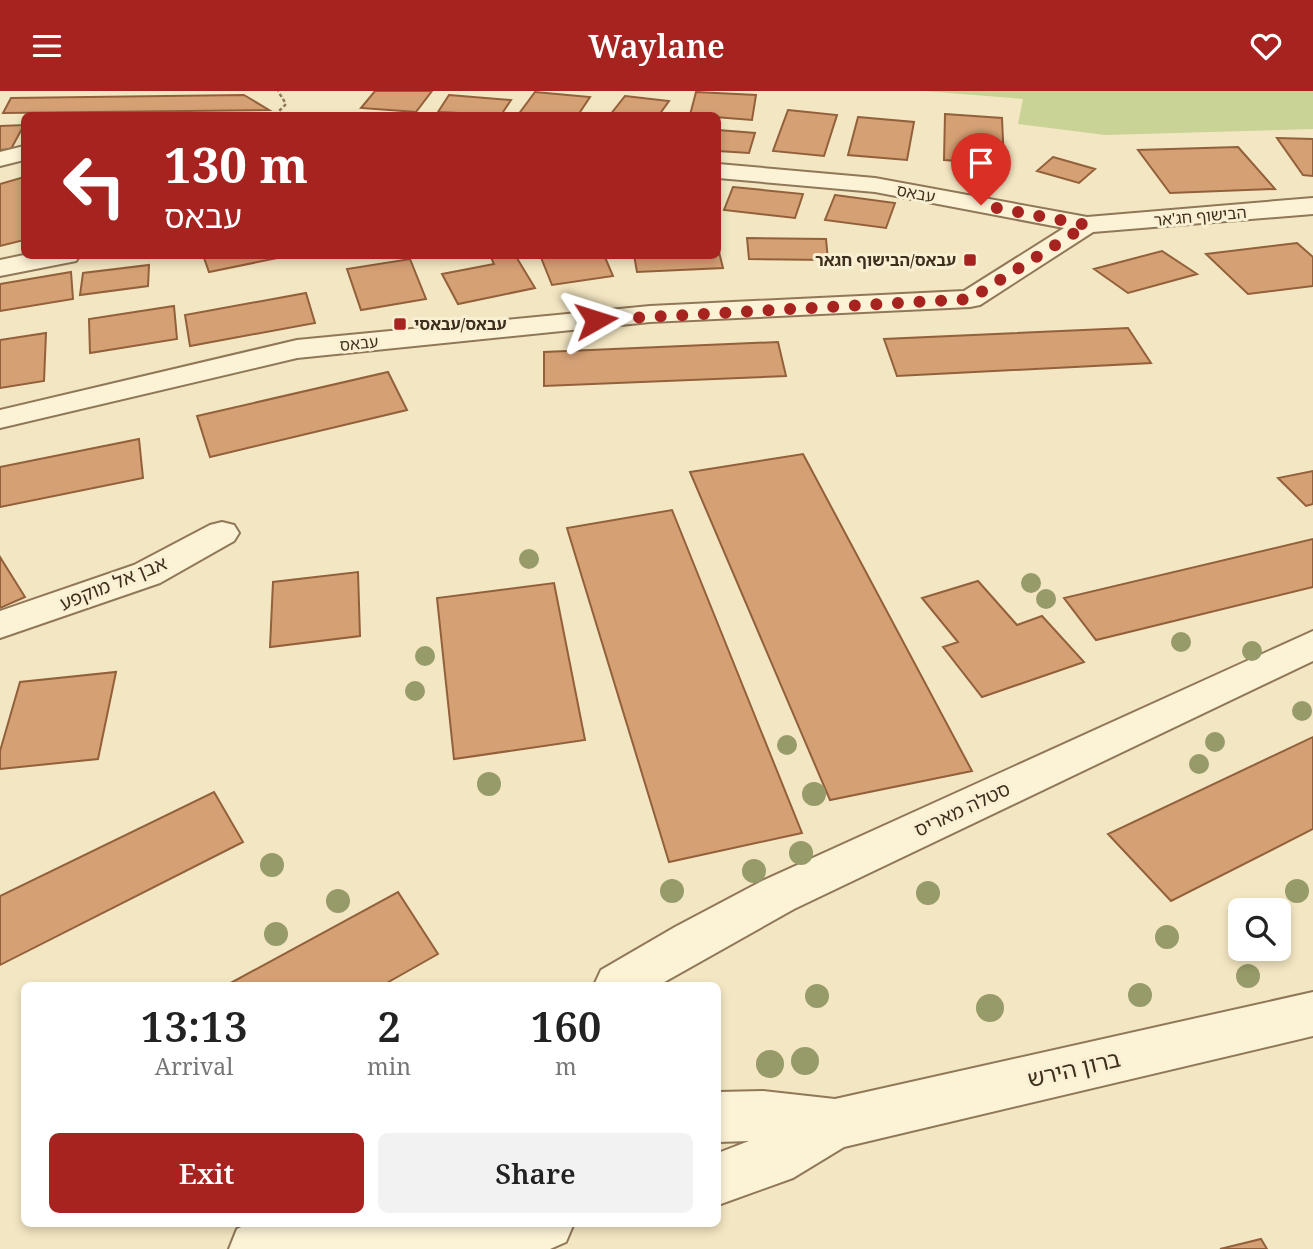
<!DOCTYPE html>
<meta charset="utf-8">
<style>
body{margin:0;font-family:"Noto Serif","Noto Sans Hebrew",serif;background:#f2f2f2;color:#222;height:100vh;display:flex;flex-direction:column;font-size:26px;white-space:nowrap}
*{box-sizing:border-box;margin:0}
p{font-size:23px;color:#767676}
.icon{flex:none;width:38px;height:38px;fill:none;stroke:currentColor;stroke-width:2;stroke-linecap:round;stroke-linejoin:round}
.map{position:relative;flex:1;overflow:hidden}
.panel{position:absolute;left:21px;top:891px;width:700px;height:245px;display:flex;flex-direction:column;background:#fff;border-radius:10px;box-shadow:0 4px 10px #0003}
.panel>*{flex:none}
.top-card{position:absolute;left:21px;top:21px;width:700px;height:147px;border-radius:10px;box-shadow:0 4px 10px #0003;background:#a62320;color:#fff;overflow:hidden}
.controls{position:absolute;left:1228px;top:807px;display:grid;gap:14px}
.controls a{display:grid;place-items:center;width:63px;height:63px;border-radius:10px;background:#fff;box-shadow:0 4px 10px #0003;font-size:35px}
.pin{position:absolute;display:grid;place-items:center;width:60px;height:60px;color:#fff;margin:-72px -30px;border-radius:50% 50% 50% 0;rotate:-45deg;box-shadow:0 0 7px #0007}
.pin .icon{rotate:45deg}
.me{position:absolute;width:77px;margin:-38px;rotate:84deg;stroke-linejoin:round;filter:drop-shadow(0 0 5px #0008)}
.turn{display:flex;align-items:center;gap:24px;height:147px;padding:0 28px;font-size:32px}
.turn .icon{width:91px;height:91px;stroke-width:2.5}
.turn b{display:block;font-size:49px;line-height:60px}
.eta{display:flex;justify-content:space-evenly;align-items:center;height:119px;text-align:center}
.eta b{font-size:42px;font-weight:600;line-height:49px}
.action{display:flex;gap:14px;margin-top:auto;padding:14px 28px}
.action a{flex:1;height:80px;border-radius:10px;background:#a62320;color:#fff;font-size:28px;font-weight:600;line-height:80px;text-align:center}
.action a+a{background:#f2f2f2;color:#222}
header{display:flex;justify-content:space-between;align-items:center;height:91px;padding:0 28px;background:#a62320;color:#fff;font-size:32px;font-weight:600}
.map>svg:first-child{display:block}
.green{fill:#c9d395}
.building{fill:#d5a074;stroke:#92603a;stroke-width:2}
.lines{fill:none;stroke-linecap:round;stroke-linejoin:round}
.minor-casing{stroke:#907757;stroke-width:4}
.tertiary-casing{stroke:#907757;stroke-width:4}
.path{stroke:#907757;stroke-width:2.5;stroke-dasharray:3.5 2.5;stroke-linecap:butt}
.minor{fill:#fcf3d7;fill-rule:evenodd}
.tertiary{fill:#fcf3d7;fill-rule:evenodd}
.tree{fill:#979a69}
.route{stroke:#a62320;stroke-width:12;stroke-dasharray:0 21.6}
.poi-dot{fill:#a62320;stroke:#f9f0d3;stroke-width:2.5}
.labels{text-anchor:middle;stroke-width:6;stroke-linejoin:round;paint-order:stroke}
.far-street-label{font-size:16px;fill:#3e2e1d;stroke:#f9f0d3}
.far-poi-label{font-size:16px;font-weight:bold;fill:#3e2e1d;stroke:#f9f0d3;text-anchor:end}
.street-label{font-size:19px;fill:#3e2e1d;stroke:#f9f0d3}
.near-street-label{font-size:23px;fill:#3e2e1d;stroke:#f9f0d3}
</style>
<header><svg class="icon" aria-label="menu" viewBox="0 0 24 24"><path d="M4 6h16M4 12h16M4 18h16"/></svg>Waylane<svg class="icon" aria-label="heart" viewBox="0 0 24 24"><path d="M12 20l-8-8c-3-5 5-10 8-4 3-6 11-1 8 4z"/></svg></header>
<div class="map">
<svg width="1313" height="1158" viewBox="0 0 1313 1158">
<rect width="100%" height="100%" fill="#f3e6c2"/>
<path class="green" d="M925,0H1313V38L1105,44L1018,33L1023,8Z"/>
<path class="building" d="M375,0H432L416,21L361,17Z
M535,1L590,6L578,24H518Z
M696,1L756,4L752,29L690,24Z
M244,4L269,19L3,22L11,7Z
M449,4L511,9L501,24L438,21Z
M625,5L669,10L659,24H610Z
M788,19L837,24L824,65L773,60Z
M945,23L1002,27L1004,73L944,69Z
M858,26L914,31L907,69L848,64Z
M24,34L11,58L0,59V35Z
M718,39L755,42L749,62L718,60Z
M1277,47L1313,48V85L1303,84Z
M1238,56L1275,98L1170,102L1138,59Z
M1053,66L1095,78L1079,92L1037,80Z
M24,86V149L0,155V93Z
M733,96L803,103L795,127L724,119Z
M835,104L895,112L886,137L825,129Z
M747,147L826,148L828,169L749,168Z
M1297,152L1313,166V195L1248,203L1206,163Z
M718,157L723,177L637,181L634,164H718Z
M1162,160L1197,183L1128,202L1094,178Z
M203,164H292L209,181Z
M490,164H515L535,197L458,213L442,183L494,173Z
M540,164H604L613,185L552,194Z
M410,168L426,208L361,219L347,178Z
M149,174L148,195L80,204L83,182Z
M71,181L73,208L0,220V193Z
M306,202L315,232L190,255L185,224Z
M174,215L177,248L90,262L89,228Z
M1128,237L1151,272L897,285L884,248Z
M46,242L44,290L0,297V249Z
M778,251L786,285L544,295V261Z
M388,281L407,319L210,366L197,325Z
M139,348L143,387L0,416V376Z
M803,363L972,680L830,709L690,381Z
M1313,380V413L1306,415L1278,387Z
M672,419L802,742L669,771L567,437Z
M1313,448V496L1096,549L1064,507Z
M0,466L25,506L0,517Z
M358,481L360,545L270,556L273,491Z
M978,490L1017,534L1042,525L1084,571L982,606L943,556L958,551L922,507Z
M554,492L585,649L454,668L437,507Z
M116,581L98,668L0,678V660L20,591Z
M1313,646V738L1171,810L1108,743Z
M214,701L243,751L0,874V805Z
M398,801L438,863L383,894H227Z
M1261,1148L1267,1158H1220Z"/>
<g class="lines">
<defs>
<path id="minor" d="M24,55V69L0,75V61Z
M718,73L875,87L1087,126L1313,107V123L1093,141L980,214L970,216L650,231L297,267L0,337V319L297,249L650,215L964,200L1064,137L875,101L718,87Z
M24,164H80L76,170L0,185V169Z
M222,431L234,434L239,442L234,450L160,492L0,547V520L134,474L210,434Z"/>
<path id="tertiary" d="M1313,540V570L794,818L659,894H594L601,879L675,836L762,790Z
M1313,901V945L844,1056L793,1087L718,1114V1062L749,1050L718,1051V1001L763,1000L835,1008Z
M250,1132H574L566,1151L550,1158H229L237,1138Z"/>
</defs>
<use href="#minor" class="minor-casing"/>
<use href="#tertiary" class="tertiary-casing"/>
<path class="path" d="M275,24L286,13L278,0"/>
<use href="#minor" class="minor"/>
<use href="#tertiary" class="tertiary"/>
</g>
<g class="tree">
<circle cx="529" cy="468" r="10"/>
<circle cx="1031" cy="492" r="10"/>
<circle cx="1046" cy="508" r="10"/>
<circle cx="1181" cy="551" r="10"/>
<circle cx="1252" cy="560" r="10"/>
<circle cx="425" cy="565" r="10"/>
<circle cx="415" cy="600" r="10"/>
<circle cx="1302" cy="620" r="10"/>
<circle cx="1215" cy="651" r="10"/>
<circle cx="787" cy="654" r="10"/>
<circle cx="1199" cy="673" r="10"/>
<circle cx="489" cy="693" r="12"/>
<circle cx="814" cy="703" r="12"/>
<circle cx="801" cy="762" r="12"/>
<circle cx="272" cy="774" r="12"/>
<circle cx="754" cy="780" r="12"/>
<circle cx="672" cy="800" r="12"/>
<circle cx="1297" cy="800" r="12"/>
<circle cx="928" cy="802" r="12"/>
<circle cx="338" cy="810" r="12"/>
<circle cx="276" cy="843" r="12"/>
<circle cx="1167" cy="846" r="12"/>
<circle cx="1248" cy="885" r="12"/>
<circle cx="1140" cy="904" r="12"/>
<circle cx="817" cy="905" r="12"/>
<circle cx="990" cy="917" r="14"/>
<circle cx="805" cy="970" r="14"/>
<circle cx="770" cy="973" r="14"/>
</g>
<g class="lines">
<path class="route" d="M596,229L970,208L1087,134L981,114"/>
</g>
<g class="poi-dot">
<rect x="963" y="162" width="14" height="14" rx="3.5"/>
<rect x="393" y="226" width="14" height="14" rx="3.5"/>
</g>
<g class="labels">
<g class="far-street-label">
<text transform="translate(916 102) rotate(11)" y="6">עבאס</text>
<text transform="translate(1200 125) rotate(-5)" y="6">הבישוף חג'אר</text>
<text transform="translate(359 252) rotate(-6)" y="6">עבאס</text>
</g>
<g class="far-poi-label">
<text x="956" y="175">עבאס/הבישוף חגאר</text>
<text x="414" y="239" text-anchor="start">עבאס/עבאסי</text>
</g>
<g class="street-label">
<text transform="translate(113 492) rotate(-22)" y="7">אבן אל מוקפע</text>
<text transform="translate(962 718) rotate(-25)" y="7">סטלה מאריס</text>
</g>
<g class="near-street-label">
<text transform="translate(1074 978) rotate(-13)" y="8">ברון הירש</text>
</g>
</g>
</svg>
<div class="controls">
<a><svg class="icon" aria-label="search" viewBox="0 0 24 24"><circle cx="10" cy="10" r="6"/><path d="M15 15l6 6"/></svg></a>
</div>
<div class="pin" style="left:981px;top:114px;background:#d93025"><svg class="icon" aria-label="arrive" viewBox="0 0 24 24"><path d="M6 21V4h12l-3 4 3 4H6"/></svg></div>
<svg class="me" style="left:596px;top:229px" viewBox="-20 -20 40 40"><path d="M0-17L14 15 0 8-14 15z" fill="#a62320" stroke="#fff" stroke-width="4"/></svg>
<div class="top-card">
<div class="turn"><svg class="icon" aria-label="left" viewBox="0 0 24 24"><path d="M17 20v-9H6M10 6l-5 5 5 5"/></svg><div><b>130 m</b>עבאס</div></div>
</div>
<section class="panel">
<div class="eta">
<div><b>13:13</b><p>Arrival</p></div>
<div><b>2</b><p>min</p></div>
<div><b>160</b><p>m</p></div>
</div>
<div class="action"><a>Exit</a><a>Share</a></div>
</section>
</div>
